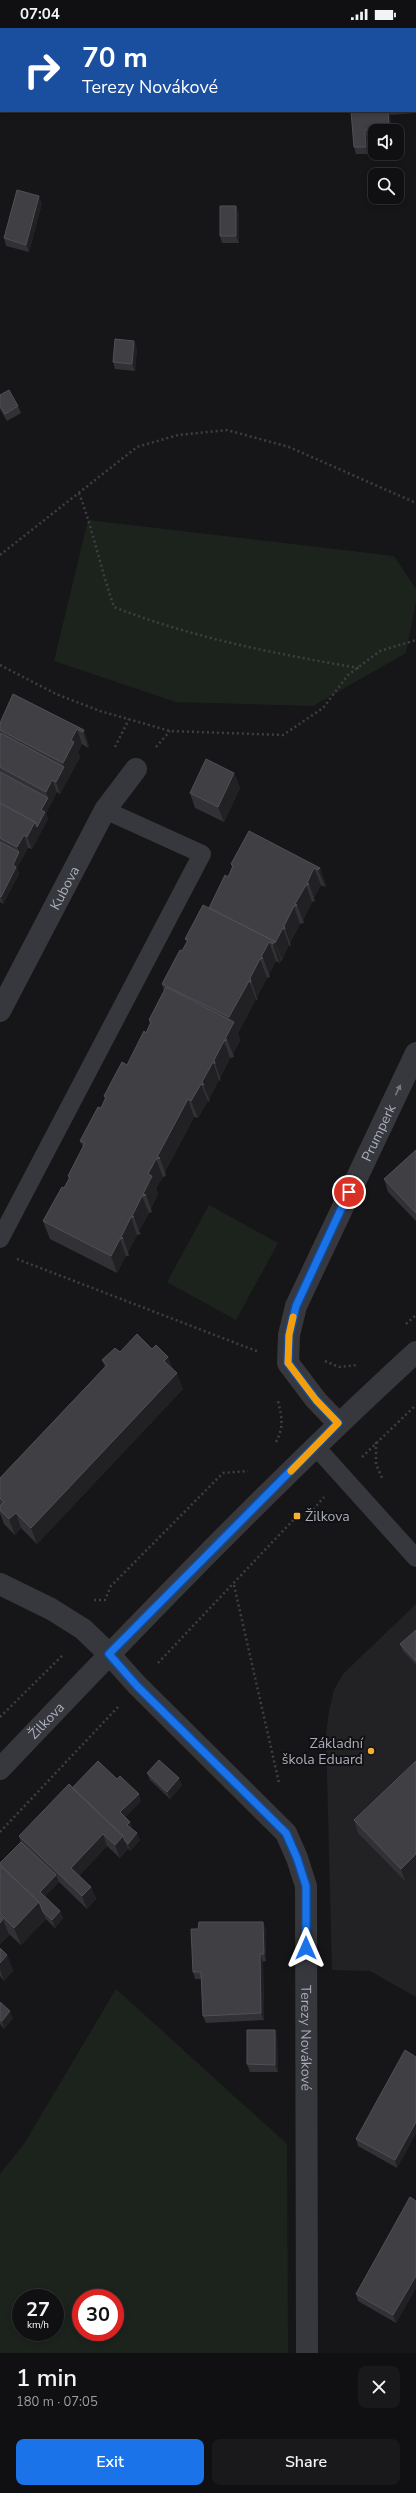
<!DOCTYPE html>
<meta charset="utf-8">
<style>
body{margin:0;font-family:"Nunito Sans",sans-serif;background:#19191b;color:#f1f3f6;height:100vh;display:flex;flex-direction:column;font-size:15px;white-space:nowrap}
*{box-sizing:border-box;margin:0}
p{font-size:13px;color:#9c9d9f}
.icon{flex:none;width:22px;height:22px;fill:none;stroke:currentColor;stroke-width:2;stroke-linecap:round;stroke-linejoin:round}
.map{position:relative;height:2325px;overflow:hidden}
.drawer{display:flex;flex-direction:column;background:#101012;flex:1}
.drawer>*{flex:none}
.guide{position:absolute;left:0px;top:0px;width:416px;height:84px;box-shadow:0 2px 6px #0003,0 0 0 1px #303032;background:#1a4fa0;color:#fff;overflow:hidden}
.fabs{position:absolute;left:368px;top:96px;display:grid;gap:8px}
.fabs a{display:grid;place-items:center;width:36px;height:36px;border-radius:8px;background:#101012;box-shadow:0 2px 6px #0003,0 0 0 1px #303032;font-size:20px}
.speed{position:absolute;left:12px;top:2261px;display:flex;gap:8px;font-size:20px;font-weight:700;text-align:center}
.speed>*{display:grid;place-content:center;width:52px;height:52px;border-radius:50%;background:#101012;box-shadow:0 2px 6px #0003,0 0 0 1px #303032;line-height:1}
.speed small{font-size:10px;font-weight:400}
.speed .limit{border:6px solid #d22;background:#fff;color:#111}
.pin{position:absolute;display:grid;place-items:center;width:34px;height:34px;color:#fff;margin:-17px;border:2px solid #fff;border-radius:50%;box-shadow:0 1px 4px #0007}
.me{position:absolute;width:44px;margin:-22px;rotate:0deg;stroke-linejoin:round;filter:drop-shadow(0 0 3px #0008)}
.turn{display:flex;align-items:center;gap:14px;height:84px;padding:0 16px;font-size:18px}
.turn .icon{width:52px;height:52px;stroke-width:2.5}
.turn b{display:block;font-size:28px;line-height:34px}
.round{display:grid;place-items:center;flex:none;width:42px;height:42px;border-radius:8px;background:#19191b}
.headline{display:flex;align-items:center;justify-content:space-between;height:68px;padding:0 16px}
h1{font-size:24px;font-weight:600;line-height:30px}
.primary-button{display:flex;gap:8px;margin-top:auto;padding:8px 16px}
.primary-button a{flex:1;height:46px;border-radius:8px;background:#1a73e8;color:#fff;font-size:16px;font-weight:600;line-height:46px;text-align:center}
.primary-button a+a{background:#19191b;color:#f1f3f6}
.status{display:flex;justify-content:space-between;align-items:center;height:28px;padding:0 20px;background:#101012;direction:ltr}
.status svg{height:11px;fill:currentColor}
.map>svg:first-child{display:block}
.built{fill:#222225}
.green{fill:#1c231d;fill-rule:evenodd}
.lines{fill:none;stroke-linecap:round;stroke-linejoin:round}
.path{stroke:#3d3f44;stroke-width:2.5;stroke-dasharray:2 3;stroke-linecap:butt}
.service{stroke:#37383d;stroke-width:18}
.minor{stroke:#37383d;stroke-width:22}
.tertiary{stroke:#37383d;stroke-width:22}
.wall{fill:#323236}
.shaded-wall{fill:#212124}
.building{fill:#3f3f44;stroke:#4f5156}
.oneway{fill:#757881}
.route-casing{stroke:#114b97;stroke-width:10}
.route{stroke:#1a73e8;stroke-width:7}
.slow{stroke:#f59e0b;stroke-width:7}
.poi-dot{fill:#f2b134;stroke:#111113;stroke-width:1.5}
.labels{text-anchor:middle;stroke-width:4;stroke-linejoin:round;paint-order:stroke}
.street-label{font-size:14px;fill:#a8adb8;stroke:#111113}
.poi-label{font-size:14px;fill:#a8adb8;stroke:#111113;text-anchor:start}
</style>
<div class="status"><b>07:04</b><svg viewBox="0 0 49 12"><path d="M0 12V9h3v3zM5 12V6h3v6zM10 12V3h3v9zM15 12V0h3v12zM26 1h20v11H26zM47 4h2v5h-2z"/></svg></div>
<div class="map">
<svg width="416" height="2325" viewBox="0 0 416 2325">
<rect width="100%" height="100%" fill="#161618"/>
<path class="built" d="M416,1576V1969L370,1943L332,1942L326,1706L329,1683L334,1662L343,1646Z"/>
<path class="green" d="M88,492L394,528L416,561V573L406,625L313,678L176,674L54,633Z
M209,1177L278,1215L236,1292L167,1254Z
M116,1961L287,2116L288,2325H0V2146L24,2116ZM21,2270H55V2304H21ZM81,2270H115V2304H81Z"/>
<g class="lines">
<path class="path" d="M79,465C93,502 101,542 114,579C193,610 276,626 359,640
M0,527L137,419L178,407L227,402L289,419L416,475
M0,637L56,666L100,683L170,703L283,707L323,680L348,647L380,623L416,612
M115,719L129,691
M156,719L170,703
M17,1231L259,1324
M406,1296L416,1287
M325,1333L339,1339L357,1337
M276,1414C284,1399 282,1390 278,1373
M376,1414V1436L382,1450
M362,1429L416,1377
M234,1557L279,1755
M94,1572H105L111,1558L223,1445L248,1443
M158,1635L297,1488L313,1482L324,1469
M0,1689L63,1627
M0,1804L118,1679"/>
<path class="service" d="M61,0L62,1
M0,1211L202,826L105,782
M316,1419L416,1530"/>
<g class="minor">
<path id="s1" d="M0,983L105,782L136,741"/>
<path id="s2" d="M338,1395L316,1372L288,1335L289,1307L296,1278L416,1025"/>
<path id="s3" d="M0,1556L51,1581L83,1601L109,1626L137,1657L286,1805L297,1830L306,1858L307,2325"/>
</g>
<path class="tertiary" id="s4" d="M0,1741C135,1599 271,1457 416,1324"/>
</g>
<path class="wall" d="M277,0H291V1H277Z
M415,32H416V85L390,87L391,103H375V108L367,109L368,126H356L354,119L351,83H415Z
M42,175L29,224L6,218L4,210Z
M236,178L239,186V215H222L220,208Z
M137,320L135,343L115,341L113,334Z
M0,367L18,378L21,385L7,393L0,381Z
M13,666L84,702L89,718L88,720L82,716L78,724L80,729L60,766L57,764L50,777L46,786L48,791L32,821L28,820L17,840L19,846L3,876L0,874V695Z
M234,745L240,760L224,794L195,780L190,765Z
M231,836L320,840L326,857L325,859L321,857L314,870L315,873L312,874L303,892L304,895L300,896L290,915L291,919L289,917L282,932L279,935L276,933L269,946L270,949L267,950L257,969L258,973L256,971L238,1005L240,1012L233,1026L234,1029L230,1030L220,1050L221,1053L219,1052L209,1071L210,1074L208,1073L198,1090L194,1089L165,1144L166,1148L163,1149L156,1160L158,1166L151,1181L152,1184L149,1185L139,1203L141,1206L137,1207L128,1224L129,1228H126L117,1245L50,1211L43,1193L64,1160L69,1151L68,1148L83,1119L80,1113L101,1080L105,1071L104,1068L127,1037L146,1005L150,996L149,992L164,963L162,956L182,923L187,914L185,911L209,880L228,849L232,840Z
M416,1122V1193L388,1164L384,1151Z
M152,1321L168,1329L172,1340L183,1361L37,1516L21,1500L15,1507L4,1496L0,1485V1450L105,1339L102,1332L120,1324Z
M416,1602V1637L403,1623L400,1616Z
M416,1733L405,1853L358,1805L354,1792Z
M147,1745L182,1757L170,1771L150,1752Z
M117,1751L141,1773L125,1789L130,1794L132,1801L140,1812L130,1823L128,1820V1821L120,1830L107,1818L79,1848L91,1859L96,1871L87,1881L59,1854L45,1868L60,1883L63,1890L55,1900L46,1891L21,1917L9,1906V1907L0,1916V1835L21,1814L19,1808L72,1760Z
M266,1901V1933L263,1934L264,1992L206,1995L203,1988L201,1951H195L193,1944Z
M0,1920L7,1927L13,1943L4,1953L0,1948Z
M0,1974L13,1990L4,2001L0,1996Z
M275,2002L277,2009L278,2044H250L247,2036Z
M416,2029V2105L397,2140L358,2118L356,2111Z
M416,2173V2260L396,2295L358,2273L356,2266Z"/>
<path class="shaded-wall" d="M388,83L390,87L391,103H390L389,100Z
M365,102L367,109L368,126L366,119Z
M39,168L42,175L29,224L26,217Z
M236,178L239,186V215L236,208Z
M134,313L137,320L135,343L132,336Z
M77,701L82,716L78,724L80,729L60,766L56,754L64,739L63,735L71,712Z
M84,702L89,718L88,720L83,704Z
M234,745L240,760L224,794L218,779Z
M52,752L57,764L46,786L48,791L32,821L27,809L48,770L46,764Z
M24,807L28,820L22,832L17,819Z
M19,824L22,832L17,840L19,846L3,876L1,869L13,837Z
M314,840L321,857L314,870L309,856L307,855Z
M320,840L326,857L325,859L318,842Z
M306,857L312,874L303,892L297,877L295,876Z
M294,878L300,896L290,915L284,898Z
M283,900L289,917L282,932L275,915Z
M274,913L281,932L279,935L273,916Z
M269,914L276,933L269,946L263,930L261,929Z
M260,931L267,950L257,969L258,973L250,950Z
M249,953L256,971L238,1005L240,1012L233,1026L227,1012L225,1011L232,997L229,989Z
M224,1013L230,1030L220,1050L221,1053L214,1032Z
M213,1034L219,1052L209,1071L202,1054Z
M201,1056L208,1073L198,1090L191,1073Z
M188,1071L194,1089L165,1144L160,1130L157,1129Z
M156,1131L163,1149L156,1160L158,1166L151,1181L146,1167L143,1166L148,1146Z
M142,1168L149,1185L139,1203L134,1189L132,1188Z
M131,1189L137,1207L128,1224L123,1210L121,1209Z
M120,1211L126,1228L117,1245L111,1228Z
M168,1329L174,1345L164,1333Z
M177,1345L183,1361L37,1516L31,1500Z
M16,1485L21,1500L15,1507L9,1491Z
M179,1750L182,1757L170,1771L167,1764Z
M139,1766L141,1773L123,1792L120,1784Z
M130,1794L133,1801L130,1804L127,1797Z
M137,1805L140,1812L130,1823L128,1816Z
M103,1806L107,1818L75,1852L71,1840Z
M123,1808L128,1821L120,1830L115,1817Z
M416,1826V1843L405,1853L401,1841Z
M56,1847L59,1854L43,1871L40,1864Z
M91,1859L96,1871L87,1881L82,1868Z
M39,1874L46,1891L21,1917L14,1900Z
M60,1883L63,1890L55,1900L52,1892Z
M3,1891L9,1907L0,1916V1895Z
M263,1894L266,1901V1933L264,1926Z
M260,1926L263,1934L264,1992L261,1985Z
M7,1927L13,1943L4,1953L0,1941V1935Z
M10,1983L13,1990L4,2001L2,1993Z
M275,2002L277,2009L278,2044L275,2037Z
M416,2094V2105L397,2140L395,2132Z
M416,2248V2260L396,2295L393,2287Z"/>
<path class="building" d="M415,32H416V78H415Z
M351,83H388L389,100L365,102L366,119H354Z
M17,162L39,168L26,217L4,210Z
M220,178H236V208H220Z
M115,311L134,313L132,336L113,334Z
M9,362L18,378L5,386L0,378V367Z
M13,666L84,702L83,704L77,701L71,712L74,714L63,735L0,702V695Z
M1,705L64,739L56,754L52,752L46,764L0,739V708Z
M206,731L234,745L218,779L190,765Z
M0,744L48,770L41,782L45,784L37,799L35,794L0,775Z
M0,775L35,794L27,809L24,807L17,819L0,810Z
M249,803L320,840L318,842L314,840L307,855L309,856L306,857L295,876L297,877L294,878L284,898L285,901L283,900L275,915L274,913L209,880L225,847L228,849L233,838L231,836Z
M0,814L19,824L13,837L16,839L1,869L0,868Z
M203,877L274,913L273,916L269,914L261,929L263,930L260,931L250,950L251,954L249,953L229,989L162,956L180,922L182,923L188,912L185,911Z
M166,959L234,994L225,1011L227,1012L224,1013L214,1032L215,1036L213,1034L202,1054L204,1057L201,1056L191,1073L188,1071L157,1129L160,1130L156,1131L148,1146L152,1148L143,1166L146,1167L142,1168L132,1188L134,1189H131L121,1209L123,1210L120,1211L111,1228L43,1193L62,1159L64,1160L70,1149L68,1148L85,1115L80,1113L98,1079L101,1080L106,1069L104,1068L122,1034L127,1037L144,1003L146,1005L151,994L149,992Z
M416,1122V1185L384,1151Z
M137,1306L152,1321L156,1317L168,1329L164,1333L177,1345L31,1500L16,1485L9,1491L0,1482V1478L4,1474L0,1470V1450L107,1337L102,1332L115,1320L120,1324Z
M416,1602V1633L400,1616Z
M159,1732L179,1750L167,1764L147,1745Z
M98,1733L117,1751L120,1748L139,1766L120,1784L130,1794L127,1797L137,1805L128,1816L125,1813L123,1808L72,1760Z
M416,1733V1826L401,1841L354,1792Z
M69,1756L123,1808L115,1817L103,1806L71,1840L91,1859L82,1868L19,1808Z
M21,1814L56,1847L40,1864L60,1883L52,1892L43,1884L39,1874L0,1837V1835Z
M0,1837L39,1874L14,1900L0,1886Z
M0,1888L3,1891L0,1895Z
M199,1894H263L264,1926H260L261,1985L203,1988L201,1944H193L191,1901H198Z
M0,1920L7,1927L0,1935Z
M0,1974L10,1983L2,1993L0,1992Z
M247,2002H275V2037L247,2036Z
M405,2022L416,2029V2094L395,2132L356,2111Z
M410,2169L416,2173V2248L393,2287L356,2266Z"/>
<defs><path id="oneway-solid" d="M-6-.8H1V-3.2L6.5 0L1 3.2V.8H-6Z"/></defs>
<use class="oneway" href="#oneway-solid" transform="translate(398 1062) rotate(-64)"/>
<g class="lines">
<defs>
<path id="route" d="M306,1920V1858L297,1830L286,1805L137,1658L109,1626L338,1395L316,1372L288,1335L289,1307L296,1278L349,1164"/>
</defs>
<use href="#route" class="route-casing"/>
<use href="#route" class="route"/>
<path class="slow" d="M291,1443L338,1395L316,1372L288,1335L289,1307L293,1289"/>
</g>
<g class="poi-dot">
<rect x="293" y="1484" width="8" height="8" rx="2"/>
<circle cx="371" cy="1723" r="4"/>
</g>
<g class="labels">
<g class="street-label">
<text dy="5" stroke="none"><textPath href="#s1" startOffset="139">Kubova</textPath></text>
<text dy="5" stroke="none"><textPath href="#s2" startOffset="328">Prumperk</textPath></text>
<text dy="5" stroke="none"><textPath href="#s4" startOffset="67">Žilkova</textPath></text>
<text dy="5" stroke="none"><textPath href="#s3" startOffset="591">Terezy Novákové</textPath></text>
</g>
<g class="poi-label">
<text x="305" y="1493">Žilkova</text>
<text x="363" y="1720" text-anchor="end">Základní<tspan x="363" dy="16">škola Eduard</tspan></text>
</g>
</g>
</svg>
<div class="fabs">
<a><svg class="icon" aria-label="sound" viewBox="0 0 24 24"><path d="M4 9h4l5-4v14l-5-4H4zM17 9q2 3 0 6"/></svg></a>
<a><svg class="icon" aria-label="search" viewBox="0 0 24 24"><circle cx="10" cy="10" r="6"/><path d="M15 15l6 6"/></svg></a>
</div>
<div class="speed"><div>27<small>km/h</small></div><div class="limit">30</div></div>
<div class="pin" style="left:349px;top:1164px;background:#d93025"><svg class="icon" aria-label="arrive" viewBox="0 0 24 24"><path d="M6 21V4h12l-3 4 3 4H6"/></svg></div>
<svg class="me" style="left:306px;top:1920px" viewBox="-20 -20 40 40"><path d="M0-17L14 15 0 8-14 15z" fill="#1a73e8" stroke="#fff" stroke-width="4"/></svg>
<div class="guide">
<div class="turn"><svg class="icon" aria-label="right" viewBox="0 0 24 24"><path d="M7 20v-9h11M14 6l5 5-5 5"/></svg><div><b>70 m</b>Terezy Novákové</div></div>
</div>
</div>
<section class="drawer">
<div class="headline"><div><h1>1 min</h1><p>180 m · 07:05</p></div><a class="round"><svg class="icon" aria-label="close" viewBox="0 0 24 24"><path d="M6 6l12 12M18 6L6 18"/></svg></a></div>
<div class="primary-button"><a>Exit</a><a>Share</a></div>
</section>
